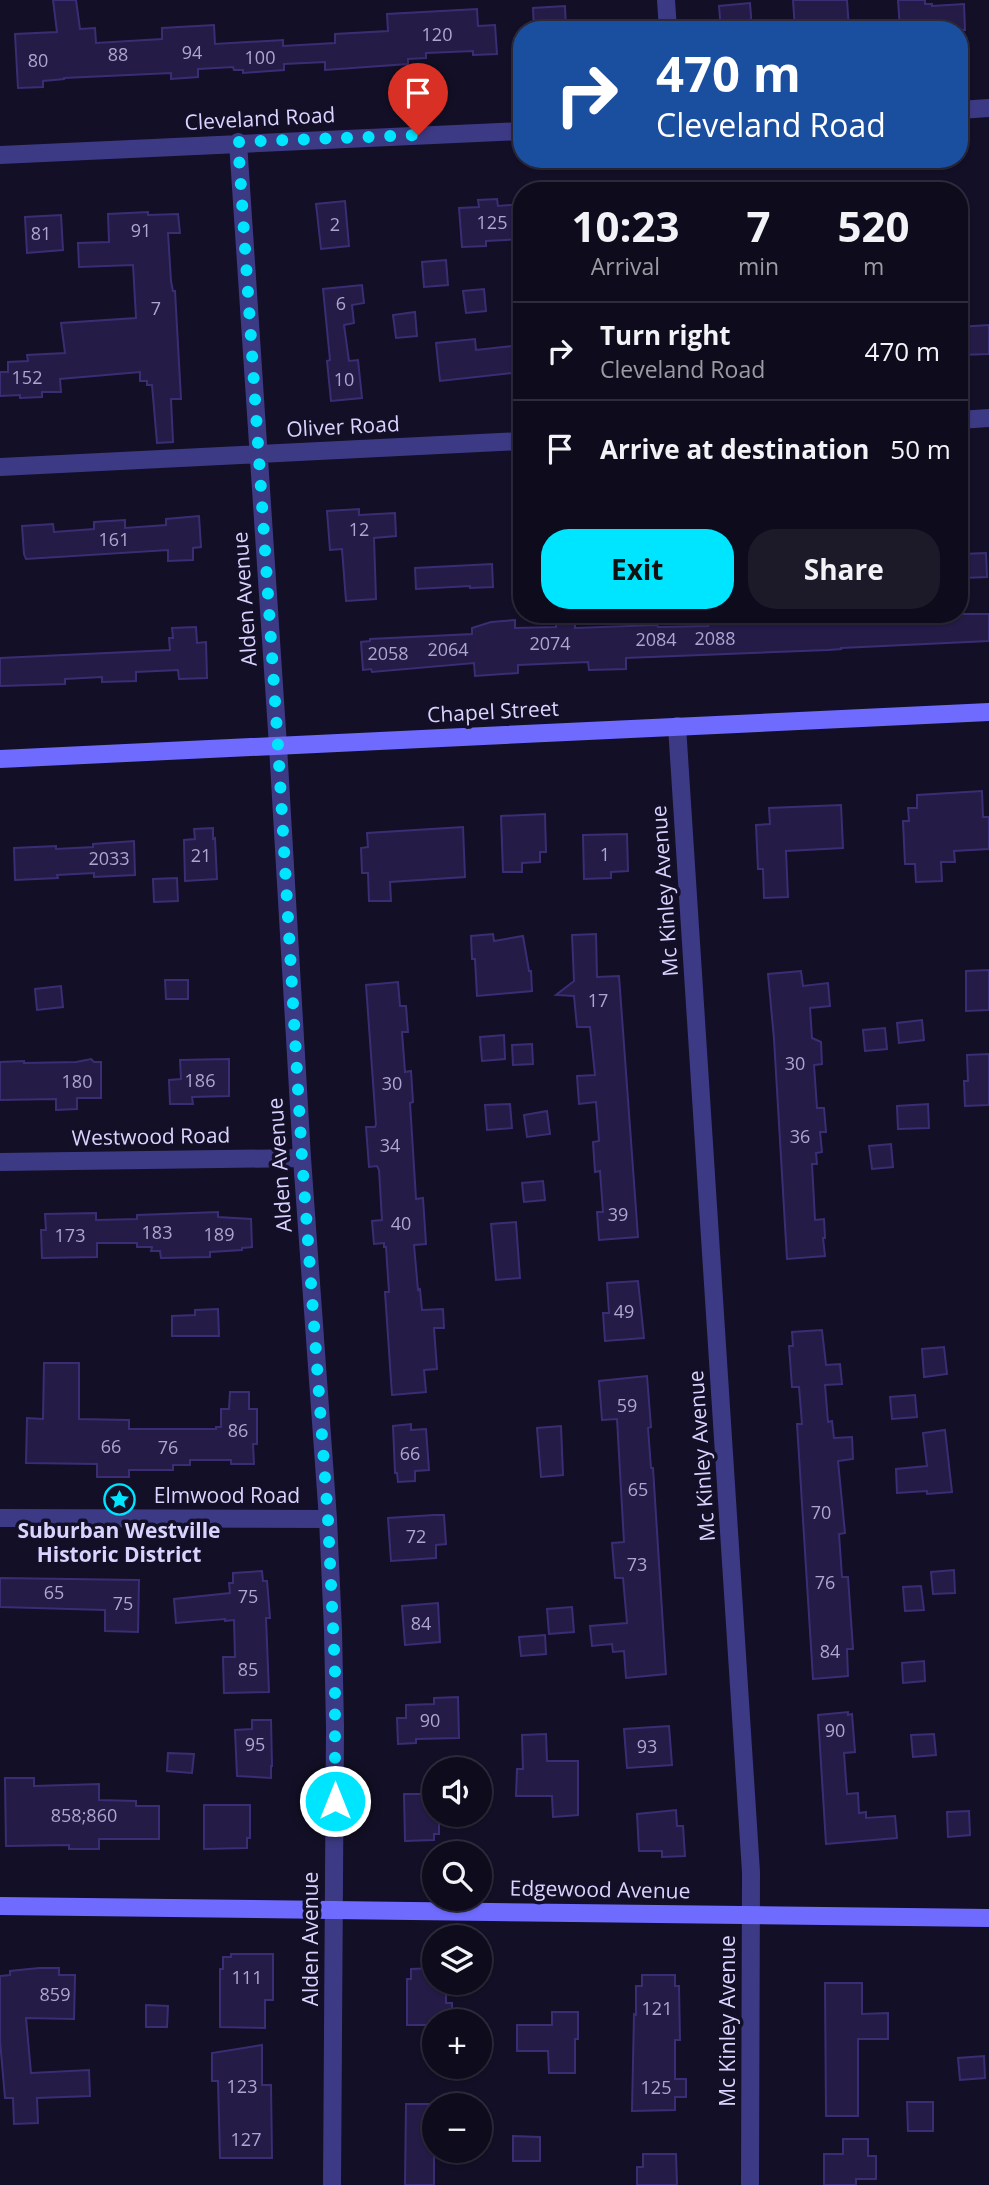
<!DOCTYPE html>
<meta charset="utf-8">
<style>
body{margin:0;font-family:"Open Sans",sans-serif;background:#1c1929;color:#f1f3f6;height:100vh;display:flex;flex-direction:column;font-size:26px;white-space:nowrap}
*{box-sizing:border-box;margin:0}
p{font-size:23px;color:#9b9ba3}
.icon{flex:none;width:38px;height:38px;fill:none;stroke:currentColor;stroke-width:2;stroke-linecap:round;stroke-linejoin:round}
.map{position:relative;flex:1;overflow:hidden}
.drawer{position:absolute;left:513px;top:182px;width:455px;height:441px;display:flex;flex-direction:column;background:#0e0b1c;border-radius:28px;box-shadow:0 2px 5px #0004,0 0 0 2px #2e2b3b}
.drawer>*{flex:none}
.top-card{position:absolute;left:513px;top:21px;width:455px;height:147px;border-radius:28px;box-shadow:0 2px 5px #0004,0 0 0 2px #2e2b3b;background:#1a4fa0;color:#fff;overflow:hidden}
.controls{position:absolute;left:422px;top:1757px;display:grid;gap:14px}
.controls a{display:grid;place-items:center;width:70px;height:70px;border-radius:50%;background:#0e0b1c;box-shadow:0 2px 5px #0004,0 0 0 2px #2e2b3b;font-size:35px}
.pin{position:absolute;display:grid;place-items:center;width:60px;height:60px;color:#fff;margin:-72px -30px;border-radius:50% 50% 50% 0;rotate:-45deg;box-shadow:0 0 7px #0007}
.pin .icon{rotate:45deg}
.me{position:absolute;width:77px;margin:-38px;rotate:0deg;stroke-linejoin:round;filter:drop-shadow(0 0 5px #0008)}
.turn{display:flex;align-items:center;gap:24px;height:147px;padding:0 28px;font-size:32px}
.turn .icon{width:91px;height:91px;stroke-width:2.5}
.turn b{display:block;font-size:49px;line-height:60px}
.eta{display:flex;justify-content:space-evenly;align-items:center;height:119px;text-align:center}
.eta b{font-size:42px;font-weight:700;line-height:49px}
.primary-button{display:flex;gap:14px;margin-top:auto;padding:14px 28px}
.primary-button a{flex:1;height:80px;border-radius:28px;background:#00e5ff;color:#111;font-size:28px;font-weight:700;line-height:80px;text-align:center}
.primary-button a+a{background:#1c1929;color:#f1f3f6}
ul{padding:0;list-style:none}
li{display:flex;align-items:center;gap:21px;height:98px;padding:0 28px;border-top:2px solid #2e2b3b}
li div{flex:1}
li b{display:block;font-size:26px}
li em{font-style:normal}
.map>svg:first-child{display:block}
.building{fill:#241b47;stroke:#3b2d73;stroke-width:2}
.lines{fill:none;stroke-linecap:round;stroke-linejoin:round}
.street{stroke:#3d3a85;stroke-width:18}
.secondary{stroke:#6f6bff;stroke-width:18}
.route{stroke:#00e5ff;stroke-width:12;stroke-dasharray:0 21.6}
.labels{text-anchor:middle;stroke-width:7;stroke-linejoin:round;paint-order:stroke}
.number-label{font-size:18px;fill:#aca6d1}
.street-label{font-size:21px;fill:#d9d4ff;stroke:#130f26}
.poi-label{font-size:21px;font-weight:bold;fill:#d9d4ff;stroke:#130f26}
</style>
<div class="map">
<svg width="989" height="2185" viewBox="0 0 989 2185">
<rect width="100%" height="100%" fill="#130f26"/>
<path class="building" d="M53,0H76L80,29L95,28L96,43L162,39V28L214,25L215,44L283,40V46L335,43V34L388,31L387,14L477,9L478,26L495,25L497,54L473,55V51L426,53V58L408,59V64L325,70V62L284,64V70L256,72L243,73V70H234L233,67L198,69V77L171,79V73L64,78V79L43,81V87L18,88L15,34L57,32Z
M793,0H847L849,30H795Z
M898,0H925V4H932V6L964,4L965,30H900Z
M750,3L752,30H721L719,6Z
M565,6L566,30H534L533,8Z
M497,199L498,206L522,204V239L486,241V246L462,247L459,208L479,207L478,200Z
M345,201L349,246L321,249L316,204Z
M148,212V215L178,214L180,233H168L171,281L173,291H175L181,399H171L173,442L157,443L152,385H147V381H140V372L60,379L61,392H42V397L20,398V395L0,396V372H8V362L28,361L27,355L65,353L61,323L136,318L133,265L79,267L78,243L109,242L108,214Z
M61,215L63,250L27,253L25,217Z
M446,260L448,285L424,287L422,262Z
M362,285L364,303L352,305L354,323L344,325L349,361L358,360L362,398L331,401L327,361L330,360L323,289Z
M484,289L486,311L466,313L463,291Z
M415,312L417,336L396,338L393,315Z
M989,325V354L960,355L959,327Z
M475,339L476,350L522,345V372L440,381L436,343Z
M359,509V515L395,513L396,536L374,538L376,599L346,601L342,549L330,550L327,511Z
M199,516L201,547L193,548V560L168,561V550L26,559L24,554L22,526L53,524L54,532L94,529V522L125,520V528L166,525V519Z
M986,553L987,577L963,578L962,554Z
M492,564L493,587L470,588V586L416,589L415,568Z
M744,614H989V641L841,648V649L828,650L626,658V669L589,670L588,662L518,665V673L475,676L474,663L372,672L371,669L363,670L361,642L370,641V639L472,634V628L491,622L515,620V628L556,627V624L575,623V628L657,625L658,627L708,626V621L745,619Z
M196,627L197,643L206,642L207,678L179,679L178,670L136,672V681L102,682V677L65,679V684L0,686V658L170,650L169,638H173L172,628Z
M982,791L983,817H989V849L954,851L955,862H941L942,881L916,882L915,864H905L903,821H909L908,808H917V795Z
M841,805L843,848L786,851L788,897L764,898L763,869H758L756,825L770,824L769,808Z
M545,814L546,852H540V862L522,863V872H503L501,816Z
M463,827L465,877L390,882L391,901H369L368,873H362L361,848L368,847L367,833Z
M213,828V839L215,838L217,879L185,881L184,840L195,839L194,829Z
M627,834L628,871L611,872V878L584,879L583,835Z
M134,841L135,875L94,877V873L57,875L58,878L15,880L14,848L56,846V849L93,847V844Z
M177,878L178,901L154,902L153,879Z
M493,934L494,941L523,936L529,971H531L532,991L477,996L475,959H472L471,936Z
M596,934L597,977L619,976L638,1237L599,1240L597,1212H603L600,1171L595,1172L593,1142L599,1141L596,1102L579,1104L577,1076L595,1075L590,1027H577L574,996L556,995L574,981L572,935Z
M989,970V1010L966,1011V971Z
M801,971L803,986L828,983L830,1006L810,1008L812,1038L821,1042L822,1064L814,1065L817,1108H824L826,1132H820L822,1152L816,1153L817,1164H812L815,1220L824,1219L825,1238H823L825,1256L787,1259L774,1039L768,974Z
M165,980H188V999H166Z
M398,982L400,1006H406L408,1032H402L405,1072L411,1071L413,1102L410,1103L416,1199L423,1198L426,1244L414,1245L418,1290L420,1289L422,1310L443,1309L444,1328H434L437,1369L424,1370L426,1392L392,1395L385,1292H389L386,1247H384V1243L374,1244L372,1221L382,1220L379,1170L377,1166L369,1167L366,1127H375L376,1124L366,985Z
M61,986L63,1007L37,1010L35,989Z
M922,1020L924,1040L899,1043L897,1023Z
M885,1028L887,1049L865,1051L863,1030Z
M504,1035L505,1059L482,1061L480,1037Z
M532,1044L533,1064L513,1065L512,1045Z
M989,1054V1105L965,1106L964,1081H968L967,1055Z
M91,1059L94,1062H101V1098H77V1109L56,1110V1099L0,1100V1062L24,1061V1063L76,1062Z
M229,1059V1096L192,1097L193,1104H170L169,1080L181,1079L180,1060Z
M510,1104L512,1128L487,1130L485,1105Z
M928,1104L929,1128L898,1129L897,1106Z
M547,1111L550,1134L527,1137L524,1115Z
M891,1144L893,1167L872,1169L869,1146Z
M543,1181L545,1200L524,1202L522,1183Z
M218,1212V1217L251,1219L252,1247L242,1248V1250L210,1252V1257L161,1258L160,1251H151L152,1247H137V1243H97V1257L42,1258L41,1230H46L45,1214L96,1213V1220L137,1219V1215Z
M516,1222L520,1278L496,1280L491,1224Z
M638,1281L644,1338L605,1341L603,1313H609L607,1283Z
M218,1309L219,1336H172V1316L195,1315V1310Z
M822,1330L826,1365L840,1364L842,1384L825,1385L828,1422L832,1421L834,1438L852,1437L853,1459L838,1461L845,1533L839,1534L842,1577H848L853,1649H847L848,1676L813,1679L797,1424H802L799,1387H792L789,1346H793L792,1332Z
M944,1347L947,1374L924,1377L922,1349Z
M44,1363H79V1419L129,1420V1429H216V1427H221V1409H229L230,1392H249V1409H257V1444H253L254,1464H231V1460H190V1465H173V1470H129V1477H97V1464L26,1463L27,1418L43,1419Z
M647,1376L651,1427L648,1428L651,1468H653L666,1674L626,1678L624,1651L613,1652L612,1644L592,1646L590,1626L627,1623L623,1578H615L612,1543L624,1542L617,1419L602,1420L599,1381Z
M915,1395L917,1417L892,1419L890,1397Z
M411,1424V1430L426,1429L429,1470L415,1471V1481L398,1482L397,1473H395L393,1426Z
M561,1426L563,1475L541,1477L537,1428Z
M945,1430L952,1492L927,1494V1491L897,1493L896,1469L927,1466L923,1433Z
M434,1515H444L446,1544L436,1545V1558L391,1561L388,1518Z
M954,1570L955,1593L933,1594L931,1572Z
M262,1571L263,1581H267L269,1605L270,1618H266L269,1692L224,1693L223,1657H235L234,1620L225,1621V1619L176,1623L174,1599L230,1593L229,1583H233V1573Z
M0,1578L139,1580L138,1632L105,1631V1610L0,1607Z
M921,1586L924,1610L905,1611L903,1587Z
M438,1603L440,1642L405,1645L402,1606Z
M572,1607L574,1632L549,1634L547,1609Z
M545,1635L546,1654L521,1656L519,1637Z
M924,1661L925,1681L903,1683L902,1663Z
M458,1697L459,1738L416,1739V1743L398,1744L397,1718H406V1705L434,1704V1698Z
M848,1712V1715L852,1714L855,1752L844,1753L847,1794L858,1793L859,1813L866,1812V1818L895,1816L897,1838L826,1844L818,1715Z
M252,1720H271L272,1766H271V1778L237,1776L235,1730L252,1729Z
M669,1726L672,1765L627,1768L624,1729Z
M546,1734L547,1761H578V1815L553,1817L552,1796H516L517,1769H523L522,1735Z
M934,1734L936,1755L913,1757L911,1735Z
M168,1753L194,1754L192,1773L167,1771Z
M5,1778H34V1786L99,1784V1800L136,1801V1806H159V1839H99V1849H69V1845L6,1846Z
M404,1794H434V1815H439V1834H434V1840L405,1841Z
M204,1805H250V1838H247V1848L204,1849Z
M676,1810L677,1826H683L685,1856L662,1857V1851H639L637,1814Z
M969,1811L970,1835L948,1837L947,1812Z
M231,1954H273V2000H265V2028L220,2027V1969H223V1957H231Z
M39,1968H59V1975H75L74,2019L26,2018L31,2073L89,2070L90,2096L37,2098L38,2123L14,2124L13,2098H5L0,2041V1976L10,1975V1971Z
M434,1968V1983H446V2003H452V2021H434V2025H407V1979H411V1969Z
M642,1975H675V1986H679L680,2040H675V2079H686V2097H675V2110L632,2111L634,2014L636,2015V1986H642Z
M825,1983H862V2014L888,2013V2039H858V2116H826Z
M146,2005L168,2006L167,2027H146Z
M552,2012H578V2039H575V2073H549L548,2051H517V2025H552Z
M262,2045V2085H271L272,2158H220L218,2081H212V2053Z
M984,2056L985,2078L960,2080L958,2058Z
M907,2102H933V2131H908Z
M406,2104H434V2185H405Z
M513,2136L540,2137V2161H513Z
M843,2139H868V2156H876V2179H856V2185H824V2154H843Z
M643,2154H676L677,2185H637V2167H643Z"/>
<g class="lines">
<path class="street" d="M666,0L668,30
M959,110L989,108
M238,142L278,746L302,1158L328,1519L333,1630L335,1727L332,2185
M0,155L522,131
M959,420L989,418
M0,467L522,441
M677,726L751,1872L750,2185
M0,1162L302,1158
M0,1518L328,1519"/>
<path class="secondary" d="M0,759L989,712
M0,1906L989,1918"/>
</g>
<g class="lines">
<path class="route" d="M335,1801V1670L328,1519L302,1158L278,746L238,142L418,135"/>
</g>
<defs>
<symbol id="sight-ring" viewBox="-11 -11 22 22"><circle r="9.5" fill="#130f26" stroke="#00e5ff" stroke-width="1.5"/><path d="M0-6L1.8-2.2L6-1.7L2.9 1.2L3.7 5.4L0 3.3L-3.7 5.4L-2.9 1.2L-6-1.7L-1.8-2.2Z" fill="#00e5ff"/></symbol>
</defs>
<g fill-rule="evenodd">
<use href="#sight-ring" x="102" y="1482" width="35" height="35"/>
</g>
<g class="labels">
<g class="number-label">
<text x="437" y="41">120</text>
<text x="192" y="59">94</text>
<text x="118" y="61">88</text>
<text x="260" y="64">100</text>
<text x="38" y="67">80</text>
<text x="492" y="229">125</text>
<text x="335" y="231">2</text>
<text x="141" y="237">91</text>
<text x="41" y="240">81</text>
<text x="341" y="310">6</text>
<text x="156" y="315">7</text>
<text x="27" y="384">152</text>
<text x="344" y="386">10</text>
<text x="359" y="536">12</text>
<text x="114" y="546">161</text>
<text x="715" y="645">2088</text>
<text x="656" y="646">2084</text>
<text x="550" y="650">2074</text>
<text x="448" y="656">2064</text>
<text x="388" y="660">2058</text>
<text x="605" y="861">1</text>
<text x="201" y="862">21</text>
<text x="109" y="865">2033</text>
<text x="598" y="1007">17</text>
<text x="795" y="1070">30</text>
<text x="200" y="1087">186</text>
<text x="77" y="1088">180</text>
<text x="392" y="1090">30</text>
<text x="800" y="1143">36</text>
<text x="390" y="1152">34</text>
<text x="618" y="1221">39</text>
<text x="401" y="1230">40</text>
<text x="157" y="1239">183</text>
<text x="219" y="1241">189</text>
<text x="70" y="1242">173</text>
<text x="624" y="1318">49</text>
<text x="627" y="1412">59</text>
<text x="238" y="1437">86</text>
<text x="111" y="1453">66</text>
<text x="168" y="1454">76</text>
<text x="410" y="1460">66</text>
<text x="638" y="1496">65</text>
<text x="821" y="1519">70</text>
<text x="416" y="1543">72</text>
<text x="637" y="1571">73</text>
<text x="825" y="1589">76</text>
<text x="54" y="1599">65</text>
<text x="248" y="1603">75</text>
<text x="123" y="1610">75</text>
<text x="421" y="1630">84</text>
<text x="830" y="1658">84</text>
<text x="248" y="1676">85</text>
<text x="430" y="1727">90</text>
<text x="835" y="1737">90</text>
<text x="255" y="1751">95</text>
<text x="647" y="1753">93</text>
<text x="84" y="1822">858;860</text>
<text x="247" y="1984">111</text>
<text x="55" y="2001">859</text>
<text x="657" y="2015">121</text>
<text x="242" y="2093">123</text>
<text x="656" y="2094">125</text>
<text x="246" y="2146">127</text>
</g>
<g class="street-label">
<text transform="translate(260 119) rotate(-3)" y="7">Cleveland Road</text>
<text transform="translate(343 427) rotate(-3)" y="7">Oliver Road</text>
<text transform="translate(245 599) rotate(-94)" y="7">Alden Avenue</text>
<text transform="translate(493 712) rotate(-3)" y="7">Chapel Street</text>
<text transform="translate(665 891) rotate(-94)" y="7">Mc Kinley Avenue</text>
<text transform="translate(151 1137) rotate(-1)" y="7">Westwood Road</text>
<text transform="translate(280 1165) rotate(-94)" y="7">Alden Avenue</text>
<text transform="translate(702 1456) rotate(-94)" y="7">Mc Kinley Avenue</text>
<text x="227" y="1503">Elmwood Road</text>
<text transform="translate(600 1890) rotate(1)" y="7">Edgewood Avenue</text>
<text transform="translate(311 1939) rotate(-90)" y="7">Alden Avenue</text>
<text transform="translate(728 2021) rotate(-90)" y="7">Mc Kinley Avenue</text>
</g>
<g class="poi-label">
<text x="119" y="1538">Suburban Westville<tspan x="119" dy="24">Historic District</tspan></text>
</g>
</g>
</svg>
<div class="controls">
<a><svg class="icon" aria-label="sound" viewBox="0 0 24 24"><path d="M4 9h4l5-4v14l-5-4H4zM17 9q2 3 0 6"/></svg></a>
<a><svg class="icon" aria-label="search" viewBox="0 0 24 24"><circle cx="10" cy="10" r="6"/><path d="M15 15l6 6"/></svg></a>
<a><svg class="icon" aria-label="layers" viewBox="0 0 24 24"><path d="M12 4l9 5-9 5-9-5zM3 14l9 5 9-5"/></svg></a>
<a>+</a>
<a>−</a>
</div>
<div class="pin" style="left:418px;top:135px;background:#d93025"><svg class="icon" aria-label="arrive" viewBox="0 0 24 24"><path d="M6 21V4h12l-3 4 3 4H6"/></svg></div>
<svg class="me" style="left:335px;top:1801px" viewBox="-20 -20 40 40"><circle r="17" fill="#00e5ff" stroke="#fff" stroke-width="3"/><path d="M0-11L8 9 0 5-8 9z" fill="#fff"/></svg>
<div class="top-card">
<div class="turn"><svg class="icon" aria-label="right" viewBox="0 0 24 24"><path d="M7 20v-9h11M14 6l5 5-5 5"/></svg><div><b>470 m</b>Cleveland Road</div></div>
</div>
<section class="drawer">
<div class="eta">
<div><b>10:23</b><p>Arrival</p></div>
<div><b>7</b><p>min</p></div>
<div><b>520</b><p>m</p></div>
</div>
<ul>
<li><svg class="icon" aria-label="right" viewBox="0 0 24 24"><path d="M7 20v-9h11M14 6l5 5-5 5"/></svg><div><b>Turn right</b><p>Cleveland Road</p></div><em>470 m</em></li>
<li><svg class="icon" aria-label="arrive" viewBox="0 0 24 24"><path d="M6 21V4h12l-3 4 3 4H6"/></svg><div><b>Arrive at destination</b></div><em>50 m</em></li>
</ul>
<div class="primary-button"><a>Exit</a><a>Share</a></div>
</section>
</div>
